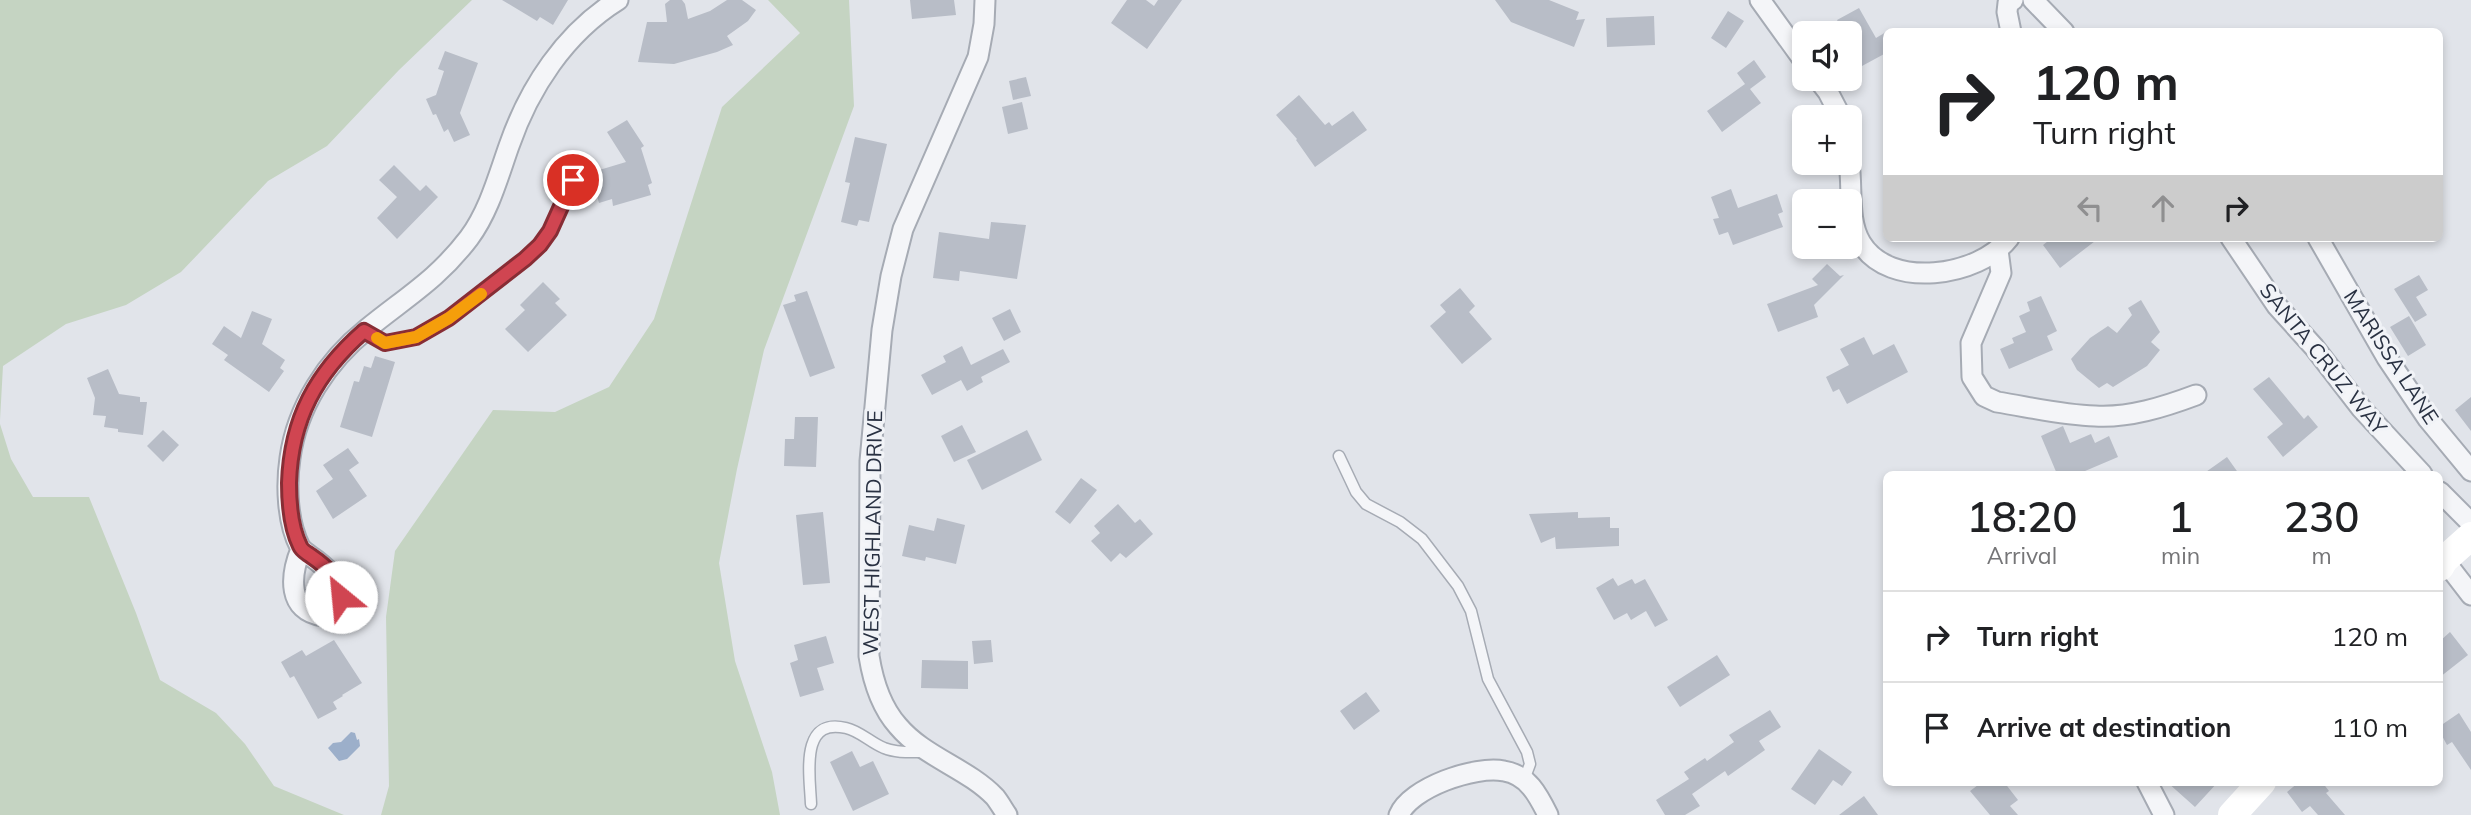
<!DOCTYPE html>
<meta charset="utf-8">
<style>
body{margin:0;font-family:Mulish,sans-serif;background:#f6f6f6;color:#202124;height:100vh;display:flex;flex-direction:column;font-size:26px;white-space:nowrap}
*{box-sizing:border-box;margin:0}
p{font-size:23px;color:#757577}
.icon{flex:none;width:38px;height:38px;fill:none;stroke:currentColor;stroke-width:2;stroke-linecap:round;stroke-linejoin:round}
.map{position:relative;flex:1;overflow:hidden}
.sheet{position:absolute;left:1883px;top:471px;width:560px;height:315px;display:flex;flex-direction:column;background:#fff;border-radius:10px;box-shadow:0 4px 10px #0003}
.sheet>*{flex:none}
.banner{position:absolute;left:1883px;top:28px;width:560px;height:214px;border-radius:10px;box-shadow:0 4px 10px #0003;background:#fff;color:#202124;overflow:hidden}
.controls{position:absolute;left:1792px;top:21px;display:grid;gap:14px}
.controls a{display:grid;place-items:center;width:70px;height:70px;border-radius:10px;background:#fff;box-shadow:0 4px 10px #0003;font-size:35px}
.pin{position:absolute;display:grid;place-items:center;width:60px;height:60px;color:#fff;margin:-30px;border:4px solid #fff;border-radius:50%;box-shadow:0 2px 7px #0007}
.me{position:absolute;width:77px;margin:-38px;rotate:332deg;stroke-linejoin:round;filter:drop-shadow(0 0 5px #0008)}
.turn{display:flex;align-items:center;gap:24px;height:147px;padding:0 35px;font-size:32px}
.turn .icon{width:91px;height:91px;stroke-width:2.5}
.turn b{display:block;font-size:49px;line-height:60px}
.lanes{display:flex;align-items:center;height:66px;padding:0 35px;background:#0003;justify-content:center;gap:35px;direction:ltr}
.lanes .off{opacity:.35}
.eta{display:flex;justify-content:space-evenly;align-items:center;height:119px;text-align:center}
.eta b{font-size:42px;font-weight:600;line-height:49px}
ul{padding:0;list-style:none}
li{display:flex;align-items:center;gap:21px;height:91px;padding:0 35px;border-top:2px solid #e0e0e0}
li div{flex:1}
li b{display:block;font-size:26px}
li em{font-style:normal}
.map>svg:first-child{display:block}
.green{fill:#c5d4c2}
.water{fill:#9cafca}
.building{fill:#b8bdc7}
.lines{fill:none;stroke-linecap:round;stroke-linejoin:round}
.lane-casing{stroke:#a6abb4;stroke-width:13}
.street-casing{stroke:#a6abb4;stroke-width:23}
.lane{stroke:#f4f5f8;stroke-width:10}
.street{stroke:#f4f5f8;stroke-width:19}
.secondary{stroke:#fff;stroke-width:28}
.route-casing{stroke:#872d35;stroke-width:18}
.route{stroke:#d04551;stroke-width:12}
.slow{stroke:#f59e0b;stroke-width:12}
.labels{text-anchor:middle;stroke-width:6;stroke-linejoin:round;paint-order:stroke}
.street-label{font-size:21px;fill:#293142;stroke:#f1f3f7}
</style>
<div class="map">
<svg width="2471" height="815" viewBox="0 0 2471 815">
<rect width="100%" height="100%" fill="#e1e4ea"/>
<path class="green" d="M0,0H472L399,70L327,146L268,181L181,272L126,305L66,324L3,366L0,420Z
M768,0H849L854,106L764,350L737,469L719,563L735,661L772,772L780,815H381L389,786L386,617L395,551L493,410L555,412L609,387L654,319L722,107L800,33Z
M0,424L11,459L33,497H89L136,613L160,680L216,713L245,744L274,786L344,815H0Z"/>
<path class="water" d="M351,732L355,733L357,740L359,739L360,746L347,759L339,761L328,748L333,743L341,742Z"/>
<path class="building" d="M502,0H568L553,25L540,17L537,21Z
M670,0H682L685,4L688,19L710,11L727,0H742L756,10L748,21L727,36L733,45L717,52L674,64L638,62L647,22H667L665,4Z
M910,0H954L956,15L912,19Z
M1127,0H1146L1154,6L1158,0H1182L1147,49L1111,23Z
M1495,0H1549L1579,12L1576,20L1585,19L1574,47L1511,22Z
M1859,8L1876,38L1886,32V53L1862,66L1850,43V33H1844L1837,20Z
M1728,11L1744,21L1726,48L1711,38Z
M1654,16L1655,45L1607,47L1606,18Z
M445,51L478,63L460,113L470,135L454,142L448,129L444,132L436,114L433,115L426,99L436,95L444,71L438,69Z
M1754,60L1766,77L1750,89L1761,103L1722,132L1707,111L1745,84L1737,73Z
M1026,77L1031,96L1013,100L1009,81Z
M1299,95L1325,125L1329,122L1332,126L1353,111L1367,130L1315,167L1296,140L1297,139L1276,115Z
M1022,102L1028,129L1008,134L1002,107Z
M627,120L644,146L641,148L652,183L648,185L651,195L613,206L612,199L599,203L594,186L590,187L586,174L626,162L607,132Z
M855,137L887,144L869,222L859,220L857,226L841,222L850,183L845,182Z
M394,165L420,191L426,185L438,197L397,239L377,218L397,197L379,180Z
M1731,189L1738,208L1777,194L1783,212L1778,214L1783,227L1733,245L1728,232L1719,235L1713,219L1719,218L1711,197Z
M991,222L1026,225L1017,279L960,271L959,281L933,278L939,232L989,239Z
M2052,238H2099L2060,268L2043,245Z
M1827,264L1840,276L1844,275L1814,305L1818,317L1778,332L1767,304L1818,285L1812,279Z
M2419,275L2428,290L2416,297L2427,315L2415,322L2394,289Z
M543,282L560,299L555,303L567,315L528,352L505,329L525,310L520,305Z
M1460,288L1475,306L1469,312L1492,339L1462,364L1430,326L1446,312L1440,305Z
M807,291L835,368L810,377L783,305L796,301L794,295Z
M2041,296L2057,331L2047,336L2053,350L2009,369L2000,349L2014,343L2012,338L2026,332L2019,316L2030,311L2027,302Z
M2141,300L2160,332L2151,342L2160,350L2147,366L2113,387L2107,383L2099,388L2077,370L2071,359L2090,338L2108,326L2117,333L2132,315L2128,308Z
M1010,309L1021,332L1004,341L992,318Z
M252,311L272,319L262,344L285,360L280,368L284,371L269,392L224,360L228,355L212,344L224,326L241,338Z
M2409,316L2426,345L2408,356L2390,327Z
M1864,337L1873,355L1894,344L1908,372L1847,404L1839,389L1833,392L1826,377L1849,365L1840,349Z
M962,346L971,365L1003,349L1010,362L981,377L983,382L967,391L961,380L932,395L921,375L946,362L943,356Z
M375,356L395,362L372,437L340,427L354,381L359,382L364,366L371,368Z
M108,369L119,394L140,397V402H147L143,435L118,432V429L104,427L106,416L93,415L95,398L87,378Z
M2269,377L2304,419L2308,415L2318,427L2283,457L2267,437L2283,424L2253,389Z
M2471,397V431L2455,410Z
M795,417H818L816,467L784,466L785,439H794Z
M962,425L976,452L954,462L941,436Z
M2063,426L2070,443L2091,434L2095,443L2109,436L2118,457L2078,474H2057L2041,436Z
M163,430L179,445L163,462L147,446Z
M1027,430L1042,460L982,490L967,460Z
M348,448L359,463L349,470L367,496L333,519L316,491L333,479L323,465Z
M2227,457L2239,474H2203Z
M1081,478L1097,490L1070,524L1055,512Z
M1118,504L1135,523L1140,519L1153,534L1126,558L1120,553L1111,562L1091,541L1100,533L1094,526Z
M823,512L830,583L803,585L796,515Z
M1578,512V518L1610,517V528H1619V546L1556,549L1555,537L1541,543L1529,514Z
M937,518L965,525L956,564L926,557L925,561L902,556L909,525L934,531Z
M1613,578L1618,586L1632,579L1635,584L1645,579L1668,620L1655,627L1646,611L1631,620L1627,613L1614,620L1596,588Z
M2450,632L2468,655L2440,677V641Z
M826,636L834,663L817,668L824,690L800,697L790,663L798,660L794,645Z
M334,640L362,683L342,695L343,696L333,702L337,709L318,719L294,676L290,678L281,662L302,650L306,656Z
M991,640L993,662L974,664L972,641Z
M1717,655L1730,675L1680,707L1667,687Z
M922,660L968,661V689L921,688Z
M1366,692L1380,711L1354,730L1340,711Z
M1770,710L1781,727L1759,741L1765,750L1728,776L1725,771L1692,794L1700,806L1685,815H1665L1656,800L1689,779L1684,772L1705,758L1707,761L1734,742L1729,735Z
M2459,713L2471,732V770L2452,742L2447,745L2440,732V726Z
M1819,749L1852,772L1842,786L1833,780L1815,805L1791,789Z
M852,751L860,767L873,761L889,794L853,811L830,762Z
M1982,782H2004L2018,800L2010,806L2018,815H1990L1970,791Z
M2167,782H2218L2195,807Z
M2299,782H2322L2329,791L2326,793L2345,815H2318L2310,806L2302,812L2287,792Z
M1864,796L1878,815H1839Z"/>
<g class="lines">
<defs>
<path id="lane" d="M365,331L385,343L416,337L449,318L540,245L550,231L573,180
M1339,456L1356,492L1366,504L1400,522L1422,539L1458,586L1471,611L1488,679L1527,752L1530,764L1524,780
M811,804C810,776 799,717 846,728C860,731 871,743 884,748C896,753 910,752 922,752"/>
<path id="street" d="M985,0L984,24L978,57L903,229L891,276L882,330L870,461L869,656C873,681 881,707 898,726C924,757 967,768 995,797C999,802 1003,809 1007,815
M1760,0L1804,61
M2033,0L2064,32
M2011,32L2007,12L2008,3L2013,0
M1818,79L1828,92L1841,117
M1849,163C1853,188 1847,220 1861,243C1889,290 1979,277 2009,238
M2231,238L2277,306L2314,347L2361,408L2422,474
M2318,238L2387,358L2428,419L2471,471
M1998,250L2001,273L1971,343L1972,377L1984,396L1997,402C2029,407 2062,415 2095,416C2129,418 2164,407 2196,395
M2440,492L2471,523
M301,549C290,576 287,611 323,616C355,596 339,578 316,560C311,556 303,552 300,547C287,522 286,485 290,458C297,407 327,361 367,329C406,297 437,280 469,238C489,211 498,177 509,146C529,88 565,33 618,0
M2444,560L2471,595
M2147,782L2164,815
M1399,815C1410,788 1475,765 1504,771C1528,775 1538,795 1548,815"/>
</defs>
<use href="#lane" class="lane-casing"/>
<use href="#street" class="street-casing"/>
<use href="#lane" class="lane"/>
<use href="#street" class="street"/>
<path class="secondary" d="M2440,567L2444,560L2471,536
M2232,815L2262,782"/>
</g>
<g class="lines">
<defs>
<path id="route" d="M341,597C339,578 327,567 311,556C307,553 302,551 300,546C291,528 289,504 289,483C291,419 316,373 364,331L385,343L416,337L449,318L525,259L540,245L550,231L573,180"/>
</defs>
<use href="#route" class="route-casing"/>
<use href="#route" class="route"/>
<path class="slow" d="M377,338L385,343L416,337L449,318L481,294"/>
</g>
<g class="labels">
<g class="street-label">
<text transform="translate(2391 357) rotate(57)" y="7">MARISSA LANE</text>
<text transform="translate(2323 359) rotate(51)" y="7">SANTA CRUZ WAY</text>
<text transform="translate(873 533) rotate(-89)" y="7">WEST HIGHLAND DRIVE</text>
</g>
</g>
</svg>
<div class="controls">
<a><svg class="icon" aria-label="sound" viewBox="0 0 24 24"><path d="M4 9h4l5-4v14l-5-4H4zM17 9q2 3 0 6"/></svg></a>
<a>+</a>
<a>−</a>
</div>
<div class="pin" style="left:573px;top:180px;background:#d93025"><svg class="icon" aria-label="arrive" viewBox="0 0 24 24"><path d="M6 21V4h12l-3 4 3 4H6"/></svg></div>
<svg class="me" style="left:341px;top:597px" viewBox="-20 -20 40 40"><circle r="19" fill="#fff"/><path d="M0-13L10 11 0 6-10 11z" fill="#d04551"/></svg>
<div class="banner">
<div class="turn"><svg class="icon" aria-label="right" viewBox="0 0 24 24"><path d="M7 20v-9h11M14 6l5 5-5 5"/></svg><div><b>120 m</b>Turn right</div></div>
<div class="lanes"><svg class="icon off" aria-label="left" viewBox="0 0 24 24"><path d="M17 20v-9H6M10 6l-5 5 5 5"/></svg><svg class="icon off" aria-label="ahead" viewBox="0 0 24 24"><path d="M12 20V5M6 11l6-6 6 6"/></svg><svg class="icon" aria-label="right" viewBox="0 0 24 24"><path d="M7 20v-9h11M14 6l5 5-5 5"/></svg></div>
</div>
<section class="sheet">
<div class="eta">
<div><b>18:20</b><p>Arrival</p></div>
<div><b>1</b><p>min</p></div>
<div><b>230</b><p>m</p></div>
</div>
<ul>
<li><svg class="icon" aria-label="right" viewBox="0 0 24 24"><path d="M7 20v-9h11M14 6l5 5-5 5"/></svg><div><b>Turn right</b></div><em>120 m</em></li>
<li><svg class="icon" aria-label="arrive" viewBox="0 0 24 24"><path d="M6 21V4h12l-3 4 3 4H6"/></svg><div><b>Arrive at destination</b></div><em>110 m</em></li>
</ul>
</section>
</div>
